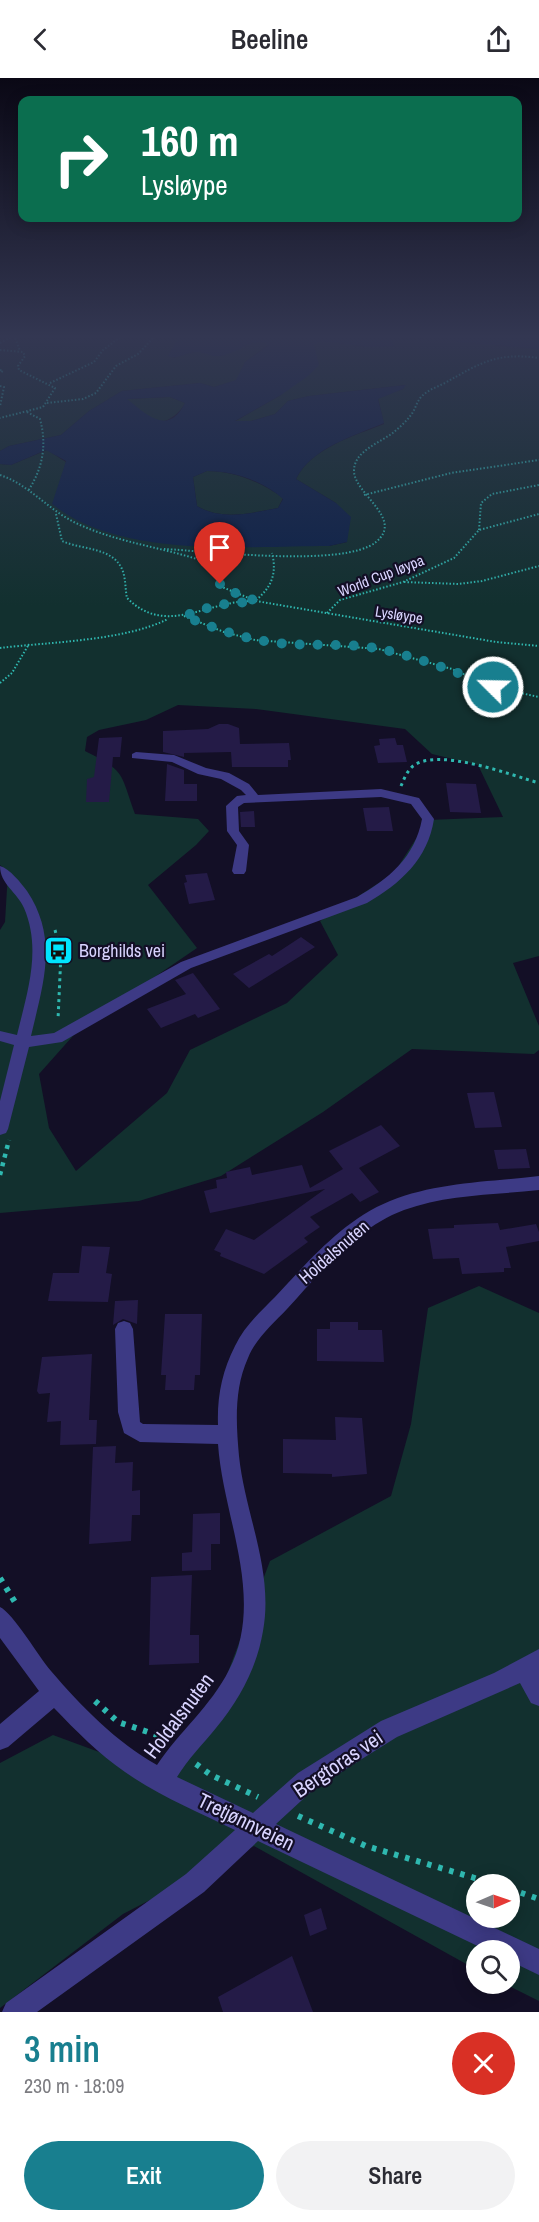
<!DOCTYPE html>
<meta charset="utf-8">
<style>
body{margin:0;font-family:"Archivo Narrow",sans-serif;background:#f2f2f3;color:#2b2b33;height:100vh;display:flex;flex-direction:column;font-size:22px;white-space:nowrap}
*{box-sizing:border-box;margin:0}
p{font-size:20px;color:#7c7c81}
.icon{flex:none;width:33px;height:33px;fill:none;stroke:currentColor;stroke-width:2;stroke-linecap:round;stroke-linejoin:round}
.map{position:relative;height:1934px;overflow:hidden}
.side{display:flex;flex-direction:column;background:#fff;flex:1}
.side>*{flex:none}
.hud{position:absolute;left:18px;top:18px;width:504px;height:126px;border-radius:12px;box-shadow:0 3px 15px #0003;background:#0b6e4f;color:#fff;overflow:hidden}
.needle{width:39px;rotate:88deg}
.tools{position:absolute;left:466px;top:1796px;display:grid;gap:12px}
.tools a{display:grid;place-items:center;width:54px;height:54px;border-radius:50%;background:#fff;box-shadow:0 3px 15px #0003;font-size:30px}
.pin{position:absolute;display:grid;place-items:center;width:51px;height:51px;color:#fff;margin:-62px -26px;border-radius:50% 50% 50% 0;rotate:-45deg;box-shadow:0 0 6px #0007}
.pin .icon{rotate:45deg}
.me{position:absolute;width:66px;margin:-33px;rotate:293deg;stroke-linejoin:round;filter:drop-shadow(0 0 4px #0008)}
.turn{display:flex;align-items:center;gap:21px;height:126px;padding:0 24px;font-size:27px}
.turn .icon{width:78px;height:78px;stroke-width:2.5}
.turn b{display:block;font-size:42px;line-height:51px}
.round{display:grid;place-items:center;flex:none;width:63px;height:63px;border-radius:32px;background:#f2f2f3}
.summary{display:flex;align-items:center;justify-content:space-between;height:102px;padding:0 24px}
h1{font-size:36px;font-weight:600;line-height:45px;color:#187f8f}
.cta{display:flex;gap:12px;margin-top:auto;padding:12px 24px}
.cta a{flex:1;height:69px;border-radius:36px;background:#187f8f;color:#fff;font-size:24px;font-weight:600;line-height:69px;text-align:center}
.cta a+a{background:#f2f2f3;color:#2b2b33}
header{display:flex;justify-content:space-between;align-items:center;height:78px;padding:0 24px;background:#fff;font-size:27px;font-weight:600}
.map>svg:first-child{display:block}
.green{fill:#12302f;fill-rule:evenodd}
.water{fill:#0c2248;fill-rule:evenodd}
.building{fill:#241b47}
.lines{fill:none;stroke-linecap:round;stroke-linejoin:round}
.path-far3{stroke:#2fb8b0;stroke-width:2;stroke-dasharray:1.5 2;stroke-linecap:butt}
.path-far2{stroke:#2fb8b0;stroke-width:3;stroke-dasharray:3 4;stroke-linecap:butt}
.path-far1{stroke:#2fb8b0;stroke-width:4.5;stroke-dasharray:4 5;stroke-linecap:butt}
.path{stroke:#2fb8b0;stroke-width:6;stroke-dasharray:4.5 7;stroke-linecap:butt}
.minor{fill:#3d3a85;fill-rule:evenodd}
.route{stroke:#187f8f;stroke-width:10;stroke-dasharray:0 18}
.labels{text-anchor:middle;stroke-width:4.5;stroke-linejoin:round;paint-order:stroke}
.far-street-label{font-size:15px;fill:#d9d4ff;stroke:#130f26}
.poi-label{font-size:18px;fill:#d9d4ff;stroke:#130f26;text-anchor:start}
.street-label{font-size:18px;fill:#d9d4ff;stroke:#130f26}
.near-street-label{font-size:21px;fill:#d9d4ff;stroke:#130f26}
</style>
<header><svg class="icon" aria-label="back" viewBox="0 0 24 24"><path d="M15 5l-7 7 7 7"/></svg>Beeline<svg class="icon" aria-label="share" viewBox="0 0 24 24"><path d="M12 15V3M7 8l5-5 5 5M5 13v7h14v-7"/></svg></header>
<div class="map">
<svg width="539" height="1934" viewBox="0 0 539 1934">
<rect width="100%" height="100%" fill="#130f26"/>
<path class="green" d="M0,257H180L173,280L198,273L221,278L246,266L260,263L269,266L245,284L237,302L214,309L200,305L122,313L89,333L61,357L9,368L0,373Z
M391,257L420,261L447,259L459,264L539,271V878L513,885L539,948V972L534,976L412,971L323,1034L221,1098L139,1123L0,1135V852L5,844L8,794L0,787V386L11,387L47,372L66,384L53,426L181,467L329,468L347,464L336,425L296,401C311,370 354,358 384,346L378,320L403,311L405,307L309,318L288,323L275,336L251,343L234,344L281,317L314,267L321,263L368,269L393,268ZM178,627L256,631L405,651L432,676L478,687L503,739L428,742L394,795L320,843L338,877L287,925L190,972L167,1015L76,1093L49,1050L39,996L80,950L197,870L148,807L196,767L209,753L198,741L135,736C120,695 126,693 85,673L87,659L99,652L146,642Z
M170,319L185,325C181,334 165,348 153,343C144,338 134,327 126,321Z
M207,393C234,393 261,404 283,420L278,430C251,435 222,443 197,428L193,399Z
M479,1208L539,1235V1923L503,1905H510V1872H477V1892L254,1768L123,1836L0,1930V1685L53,1657L156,1695L203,1660L270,1483L391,1418L411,1346L428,1230ZM477,1806H510V1839H477Z"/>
<path class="water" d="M180,257H391L394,268L368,269L321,263L314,267L319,287L308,298L281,317L235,343H251L275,336L288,323L309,318L406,307L403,311L378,321L384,345C354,358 311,370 296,401L336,425L351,439L347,464L329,468C244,468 121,481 52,426L66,383L46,372L11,387L0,386V373L9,368L61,357L89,333L122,313L200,305L214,309L236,302L245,284L269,267C250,258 237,277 219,278C211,279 203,273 195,274C185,275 177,282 168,278ZM170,319L185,325C168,359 146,336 127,321ZM207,393C234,393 263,403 283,421L278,430C251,435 222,443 197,428L193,399Z
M397,257H539V271L459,264C440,256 418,260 397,257Z"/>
<path class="building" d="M219,646H228L239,650L240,666L289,665L291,682H288V689H232L231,674L184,675V679L163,674V653L208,651Z
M122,659L120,679H113L109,724H86L87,701L94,699L99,660Z
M395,660L397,667H403L407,684L378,685L374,668L380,667L379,661Z
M167,686L184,692V706H197V723H165Z
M446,705L476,706L481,735L450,734Z
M389,729L393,753H367L363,730Z
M254,733L255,749H241L240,734Z
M207,795L215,822L189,826L184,805L187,804L185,797Z
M301,859L315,869L249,910L233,896L269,876L272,878Z
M193,895L220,931L198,940L195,936L161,950L147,931L186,916L175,902Z
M494,1014L502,1049L475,1050L467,1015Z
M381,1047L400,1068L359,1090L379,1114L360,1124L352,1115L310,1139L320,1149L304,1160L308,1164L264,1196L220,1178L221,1175L214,1172L226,1151L254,1162L325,1111L210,1135L204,1113L217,1110L216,1102L227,1100L226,1094L250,1089L252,1097L302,1087L310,1110L343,1091L329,1073Z
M526,1071L530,1090L498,1091L494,1072Z
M498,1145L500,1152L536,1146L539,1154V1163L506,1169L511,1190H504V1194L462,1196L459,1180L433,1181L428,1151L454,1150V1147Z
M82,1168L110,1169L106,1195L112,1196L108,1224L48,1223L53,1195H79Z
M138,1222L137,1246L123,1241L113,1247L115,1223Z
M165,1236H202L200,1297H195L194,1312H165L166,1297H161Z
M330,1244H358V1252H382L384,1284L317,1283V1251H330Z
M92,1276L89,1342H97L96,1366L60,1367L61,1343L47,1344L50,1315L39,1316L37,1313L42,1279Z
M335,1339L362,1340L367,1396L332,1399V1396L283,1395V1361L336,1362Z
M116,1368L115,1385L133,1384L132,1413L140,1412V1437H132L131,1463L89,1466L93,1369Z
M220,1435V1466H211V1492L182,1493V1475L192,1474L193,1436Z
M192,1497L190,1557H199V1585L149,1587L151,1499Z
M321,1830L327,1851L310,1858L304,1837Z
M292,1878L313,1934H223L218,1919Z"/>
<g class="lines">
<path class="path-far3" d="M14,257L20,273
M0,265L13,258
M0,272L23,274L25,278L18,288L19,292L55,310L43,329L0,340
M0,292L3,293L0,295
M50,305L94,284L103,272L123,257
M0,308L4,309L0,328
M47,325L83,321L96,315L116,288L138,276L156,257
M27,334L40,341C47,367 43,390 28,413
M0,397C30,407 49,433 78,446C123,467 173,470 219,489L222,493V509L256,523L496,564L539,568
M364,417L451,395L539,382
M56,436L62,463C82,472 112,469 122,491C126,500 125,511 127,520C166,559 206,523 252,523
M479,452L481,425L492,416L539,407
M164,471C208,473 344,490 376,464C404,441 356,417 354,394C353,373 380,365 394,354C401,348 408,342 413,334C416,329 417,323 422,318C428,312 437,309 445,305C480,285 497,274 539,280
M404,504L458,506L482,503L539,488
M256,522C272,509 277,495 272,475
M327,535L340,522L403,504L454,480L479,452L539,436
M184,538L224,554L255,562L379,571L452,591L493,609L539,619
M0,570C49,564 124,563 168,541
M0,605L12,595L29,566"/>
<path class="path-far2" d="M401,708C404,701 407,693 413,688C438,669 511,697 539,705
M55,852L61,875L58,942"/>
<path class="path-far1" d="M0,1097L9,1062"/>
<path class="path" d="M0,1500L18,1529
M95,1623L118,1644L166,1660
M196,1686L211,1697L258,1719
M298,1738L366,1768L495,1806
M510,1811L539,1821"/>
<path class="minor" d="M136,674L174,677L206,690L229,695L249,706L258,717L381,711L419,720L434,741C428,781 400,806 367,825L191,890L62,964L29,969L8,1051L6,1055L0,1057V1023L14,967L0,963V953L17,957C27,915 42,872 24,830C17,814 0,806 0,788C10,791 21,805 27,813C59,861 43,906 31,958L54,955L181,884L357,819C389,801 415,779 422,741L411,726L381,719L244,725L238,729L239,753L249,767L246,793L244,796H234L232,793L237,767L227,753L226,728L237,718L246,717L241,712L221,701L198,696L172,684L132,680V676Z
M539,1098V1112C495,1117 447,1116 404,1132C356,1150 321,1194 287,1231C273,1246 256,1260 248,1280C234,1311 236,1345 239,1378C245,1436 274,1493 263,1553C257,1589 240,1621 216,1650C203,1666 188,1681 177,1699L253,1735L298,1695L381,1643L494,1595L539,1571V1628L531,1625L520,1605L397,1659L314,1711L276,1746L539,1871V1897L510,1883V1872H486L258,1763L204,1814L37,1934H2L6,1925L186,1796L235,1752C198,1734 159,1718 125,1694C99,1676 76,1653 54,1630L8,1669L0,1672V1646L39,1613L0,1560V1529C13,1535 39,1579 51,1593C81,1628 116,1664 157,1687C179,1654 211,1628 229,1592C266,1520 223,1440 218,1366L140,1364L124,1355L118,1334L115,1251L118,1245L124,1243L130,1245L133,1251L140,1344L143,1346L218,1347C217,1319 222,1293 235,1268C244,1249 260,1234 275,1219C309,1183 343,1142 390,1123C437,1104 489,1104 539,1098Z"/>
</g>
<linearGradient id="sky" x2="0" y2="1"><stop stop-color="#0a0815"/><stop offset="0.49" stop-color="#333752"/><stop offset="1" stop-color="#333752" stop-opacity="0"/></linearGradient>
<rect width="539" height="528" fill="url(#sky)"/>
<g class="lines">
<path class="route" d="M220,506L230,513L256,523L216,527L184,538C218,552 252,564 290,566C320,568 352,565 381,571C420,580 457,594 493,609"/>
</g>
<defs>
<symbol id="bus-square" viewBox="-11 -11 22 22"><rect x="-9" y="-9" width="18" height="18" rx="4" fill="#00e5ff" stroke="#130f26"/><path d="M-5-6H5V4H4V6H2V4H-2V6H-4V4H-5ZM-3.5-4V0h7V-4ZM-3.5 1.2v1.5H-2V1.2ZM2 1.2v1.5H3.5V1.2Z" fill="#111"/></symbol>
</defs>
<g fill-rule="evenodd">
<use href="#bus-square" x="42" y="856" width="33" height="33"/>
</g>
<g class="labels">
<g class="far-street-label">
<text transform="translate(381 498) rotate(-21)" y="5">World Cup løypa</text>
<text transform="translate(399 537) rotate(9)" y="5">Lysløype</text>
</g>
<g class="poi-label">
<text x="79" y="879">Borghilds vei</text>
</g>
<g class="street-label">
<text transform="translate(334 1174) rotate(-41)" y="6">Holdalsnuten</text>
</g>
<g class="near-street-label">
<text transform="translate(179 1638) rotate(-53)" y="7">Holdalsnuten</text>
<text transform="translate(338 1686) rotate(-34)" y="7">Bergtoras vei</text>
<text transform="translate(246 1744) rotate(26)" y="7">Tretjønnveien</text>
</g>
</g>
</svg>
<div class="tools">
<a><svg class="needle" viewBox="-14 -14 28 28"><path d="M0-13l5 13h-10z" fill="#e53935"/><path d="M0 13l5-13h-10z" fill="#7c7c81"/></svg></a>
<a><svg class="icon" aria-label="search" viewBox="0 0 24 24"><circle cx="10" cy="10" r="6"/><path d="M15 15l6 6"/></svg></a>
</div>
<div class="pin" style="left:220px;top:506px;background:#d93025"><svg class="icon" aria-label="arrive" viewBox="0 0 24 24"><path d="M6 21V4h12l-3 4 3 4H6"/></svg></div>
<svg class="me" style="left:493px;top:609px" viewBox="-20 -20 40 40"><circle r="17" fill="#187f8f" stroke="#fff" stroke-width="3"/><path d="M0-11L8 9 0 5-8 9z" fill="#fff"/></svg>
<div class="hud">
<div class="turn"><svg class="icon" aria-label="right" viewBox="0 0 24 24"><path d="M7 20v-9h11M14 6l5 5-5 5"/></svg><div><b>160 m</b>Lysløype</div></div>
</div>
</div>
<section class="side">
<div class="summary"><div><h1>3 min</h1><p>230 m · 18:09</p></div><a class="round" style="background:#d93025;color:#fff"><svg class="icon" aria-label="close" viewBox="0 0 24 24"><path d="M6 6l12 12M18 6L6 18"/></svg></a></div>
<div class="cta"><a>Exit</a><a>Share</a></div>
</section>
